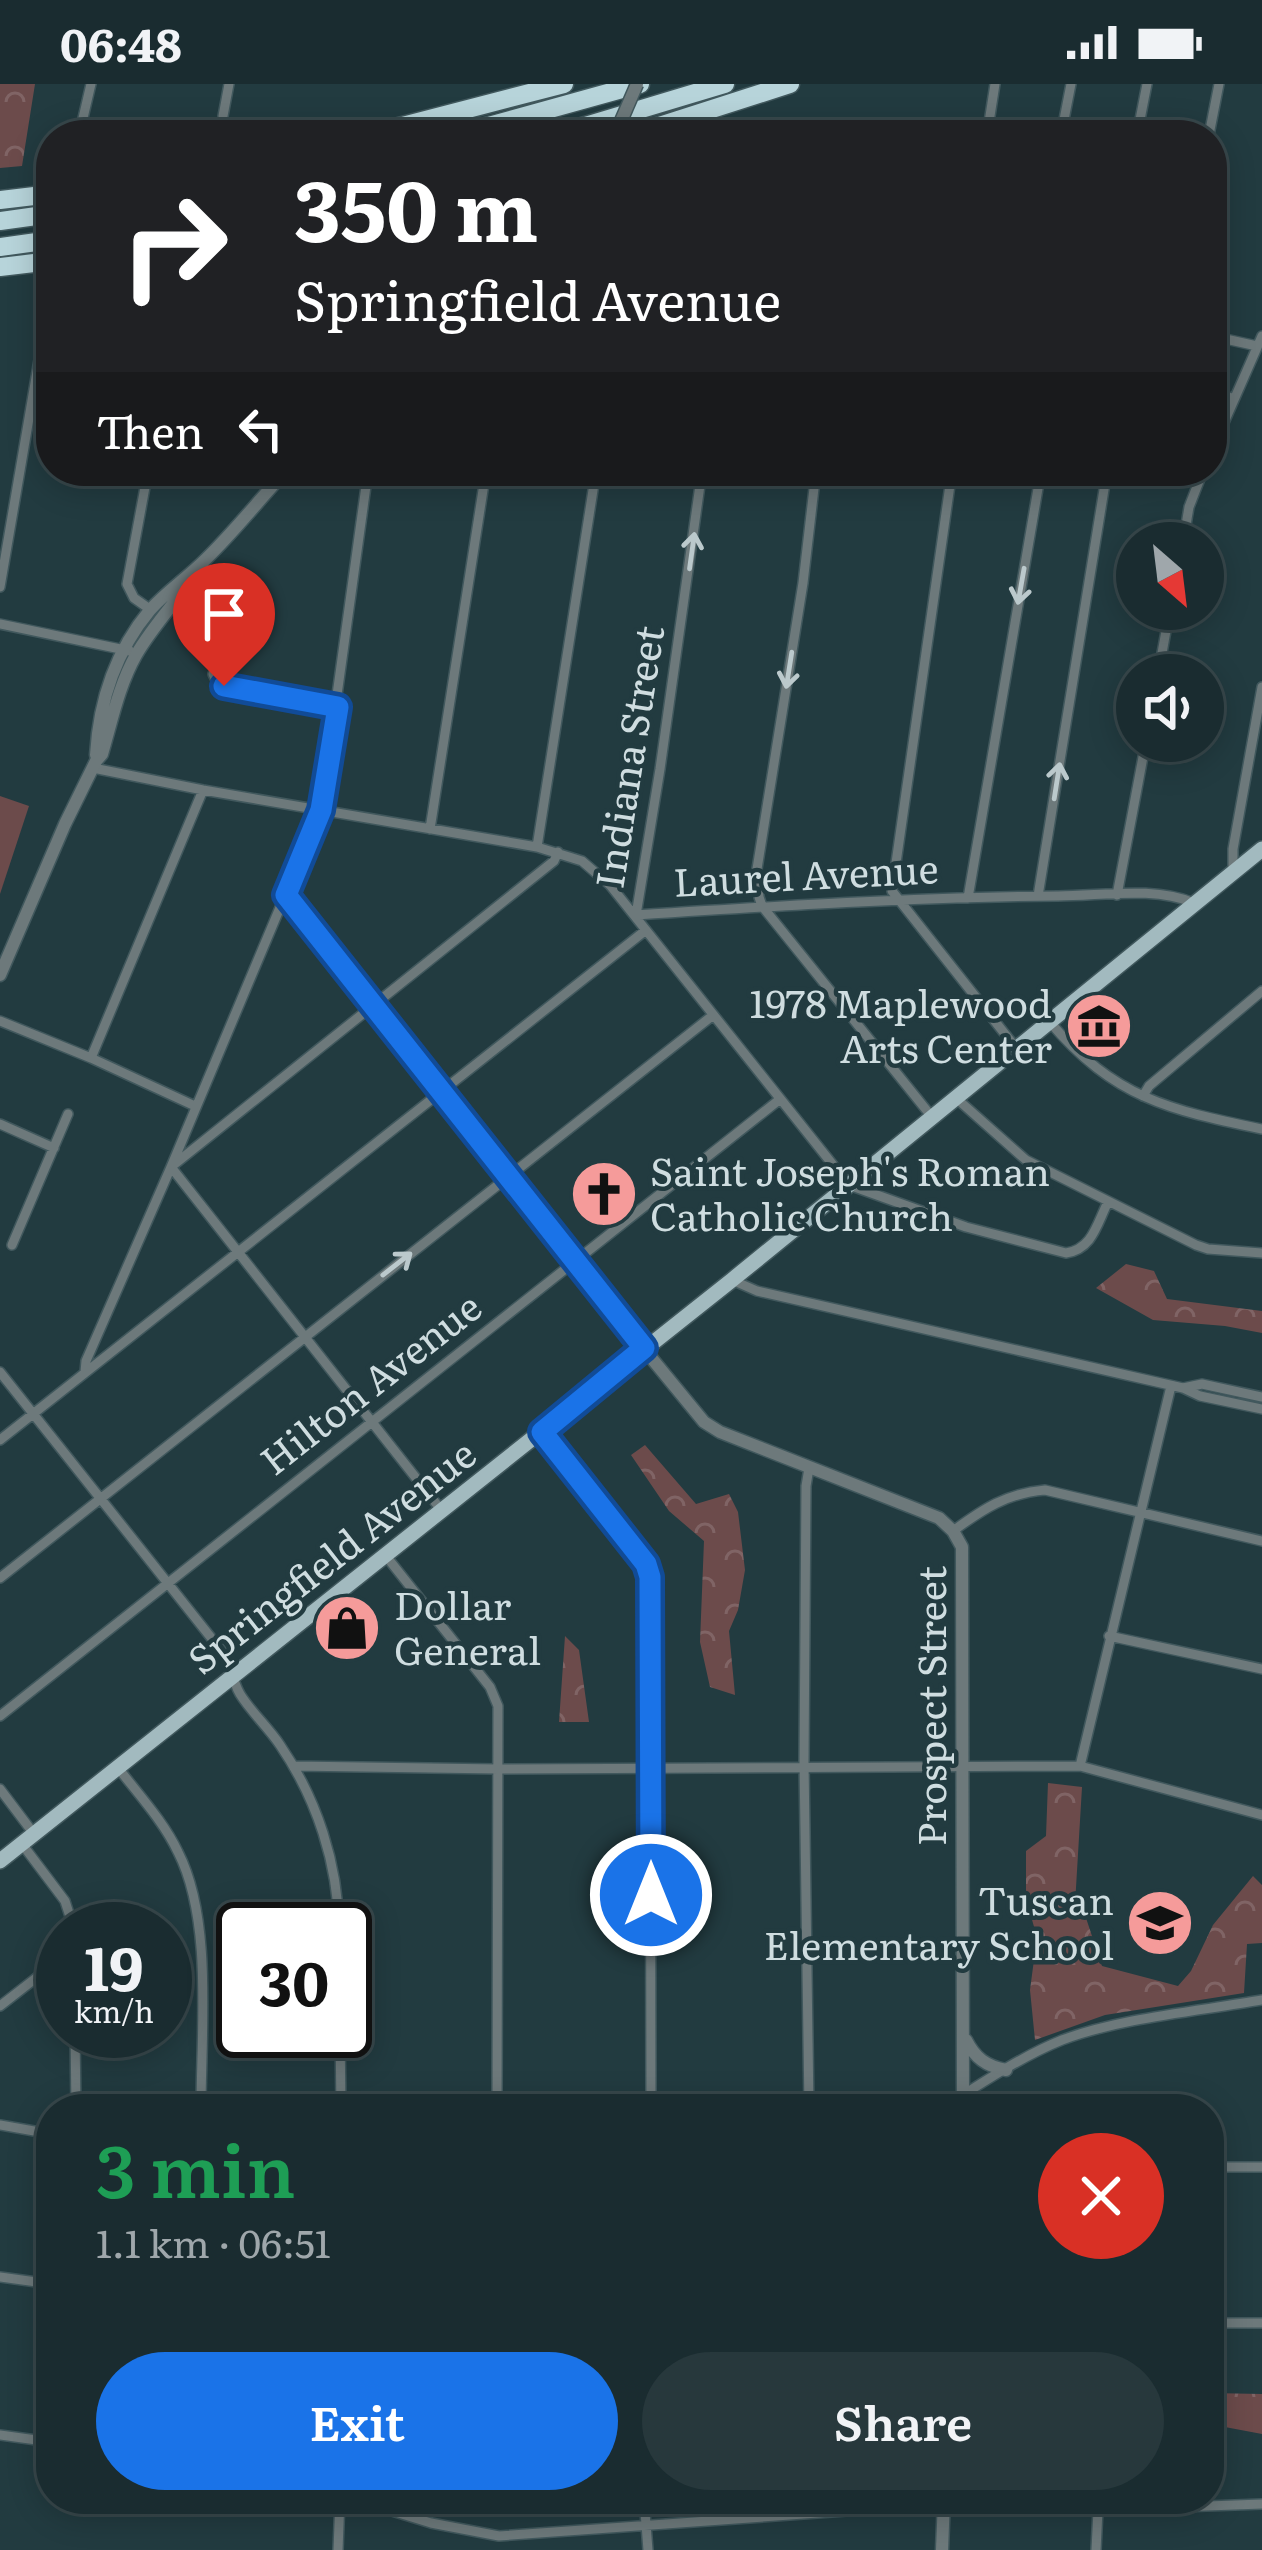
<!DOCTYPE html>
<meta charset="utf-8">
<style>
body{margin:0;font-family:Literata,serif;background:#27383c;color:#f1f3f6;height:100vh;display:flex;flex-direction:column;font-size:45px;white-space:nowrap}
*{box-sizing:border-box;margin:0}
p{font-size:39px;color:#9fa7ab}
.icon{flex:none;width:66px;height:66px;fill:none;stroke:currentColor;stroke-width:2;stroke-linecap:round;stroke-linejoin:round}
.map{position:relative;flex:1;overflow:hidden}
.sheet{position:absolute;left:36px;top:2010px;width:1188px;height:420px;display:flex;flex-direction:column;background:#1a2c30;border-radius:48px;box-shadow:0 6px 30px #0003,0 0 0 3px #38484c}
.sheet>*{flex:none}
.guide{position:absolute;left:36px;top:36px;width:1191px;height:366px;border-radius:48px;box-shadow:0 6px 30px #0003,0 0 0 3px #38484c;background:#202124;color:#fff;overflow:hidden}
.needle{width:78px;rotate:152deg}
.tools{position:absolute;left:1116px;top:438px;display:grid;gap:24px}
.tools a{display:grid;place-items:center;width:108px;height:108px;border-radius:50%;background:#1a2c30;box-shadow:0 6px 30px #0003,0 0 0 3px #38484c;font-size:60px}
.speed{position:absolute;left:36px;top:1818px;display:flex;gap:24px;font-size:60px;font-weight:700;text-align:center}
.speed>*{display:grid;place-content:center;width:156px;height:156px;border-radius:50%;background:#1a2c30;box-shadow:0 6px 30px #0003,0 0 0 3px #38484c;line-height:1}
.speed small{font-size:30px;font-weight:400}
.speed .limit{border:6px solid #111;border-radius:18px;background:#fff;color:#111}
.pin{position:absolute;display:grid;place-items:center;width:102px;height:102px;color:#fff;margin:-123px -51px;border-radius:50% 50% 50% 0;rotate:-45deg;box-shadow:0 0 12px #0007}
.pin .icon{rotate:45deg}
.me{position:absolute;width:132px;margin:-66px;rotate:0deg;stroke-linejoin:round;filter:drop-shadow(0 0 9px #0008)}
.turn{display:flex;align-items:center;gap:42px;height:252px;padding:0 60px;font-size:54px}
.turn .icon{width:156px;height:156px;stroke-width:2.5}
.turn b{display:block;font-size:84px;line-height:102px}
.then{display:flex;align-items:center;height:114px;padding:0 60px;background:#0003;gap:24px;font-size:45px}
.round{display:grid;place-items:center;flex:none;width:126px;height:126px;border-radius:63px;background:#27383c}
.headline{display:flex;align-items:center;justify-content:space-between;height:204px;padding:0 60px}
h1{font-size:72px;font-weight:600;line-height:90px;color:#1e9e55}
.cta{display:flex;gap:24px;margin-top:auto;padding:24px 60px}
.cta a{flex:1;height:138px;border-radius:72px;background:#1a73e8;color:#fff;font-size:48px;font-weight:600;line-height:138px;text-align:center}
.cta a+a{background:#27383c;color:#f1f3f6}
.status{display:flex;justify-content:space-between;align-items:center;height:84px;padding:0 60px;background:#1a2c30;direction:ltr}
.status svg{height:33px;fill:currentColor}
.map>svg:first-child{display:block}
.grass{fill:#6c4b4b}
.forest{fill:url(#forest-crowns)}
.lines{fill:none;stroke-linecap:round;stroke-linejoin:round}
.minor-casing{stroke:#41585d;stroke-width:12}
.tertiary-casing{stroke:#41585d;stroke-width:15}
.primary-casing{stroke:#41585d;stroke-width:18}
.motorway-casing{stroke:#41585d;stroke-width:21}
.minor{stroke:#6d797b;stroke-width:9}
.tertiary{stroke:#6d797b;stroke-width:12}
.primary{stroke:#a2babf;stroke-width:15}
.motorway{stroke:#b7d4da;stroke-width:18}
.tertiary-bridge-casing{stroke:#41585d;stroke-width:15;stroke-linecap:butt}
.tertiary-bridge{stroke:#6d797b;stroke-width:12}
.oneway{stroke:#bbc9cc}
.route-casing{stroke:#114b97;stroke-width:30}
.route{stroke:#1a73e8;stroke-width:21}
.labels{text-anchor:middle;stroke-width:9;stroke-linejoin:round;paint-order:stroke}
.street-label{font-size:39px;fill:#cfdde0;stroke:#223b40}
.poi-label{font-size:39px;fill:#cfdde0;stroke:#223b40;text-anchor:end}
</style>
<div class="status"><b>06:48</b><svg viewBox="0 0 49 12"><path d="M0 12V9h3v3zM5 12V6h3v6zM10 12V3h3v9zM15 12V0h3v12zM26 1h20v11H26zM47 4h2v5h-2z"/></svg></div>
<div class="map">
<svg width="1262" height="2466" viewBox="0 0 1262 2466">
<defs>
<pattern id="forest-crowns" width="20" height="18" patternUnits="userSpaceOnUse" patternTransform="scale(3)"><rect width="20" height="18" fill="#6c4b4b"/><path d="M2 6a3 3 0 1 1 6 0M12 15a3 3 0 1 1 6 0" fill="none" stroke="#806465"/></pattern>
</defs>
<rect width="100%" height="100%" fill="#223b40"/>
<path class="grass" d="M0,712L29,722L0,810Z"/>
<path class="forest" d="M0,0H35L22,82L0,84Z
M1126,1180L1154,1187L1167,1215L1262,1227V1249L1225,1242L1153,1236L1096,1204Z
M645,1361L696,1420L729,1410L738,1428L745,1486L738,1526L729,1547L735,1611L710,1603L700,1558L704,1457L669,1427L631,1371Z
M565,1552L579,1566L589,1638H559Z
M1048,1699L1082,1703L1075,1820L1086,1834L1102,1882L1178,1902L1191,1887L1213,1841L1253,1792L1262,1801V1859L1247,1860L1244,1909L1105,1931L1035,1956L1030,1906L1037,1853L1026,1815V1767L1046,1752Z
M1209,2309L1262,2310V2350L1209,2340Z"/>
<g class="lines">
<defs>
<path id="minor" d="M223,32L229,0
M79,51L91,0
M792,51L813,44L854,51
M987,51L995,0
M1061,51L1071,0
M1137,51L1147,0
M1209,51L1219,0
M1212,252L1257,262
M1212,311L1233,314
M1212,366L1262,252
M148,387L127,500L134,514L151,526
M816,387L803,499L757,785L759,813L762,822L932,1033
M952,387L892,807L1016,964
M1183,459L1189,423L1203,387
M0,503L51,206
M0,540L130,567
M213,590L218,600L224,602L338,623
M1158,591L1170,525
M93,684L203,706L537,763L582,777L610,801L849,1101L966,1143L1066,1169C1093,1165 1097,1139 1108,1118
M430,745L486,387
M537,763L596,387
M1233,787V765L1262,603
M286,811L644,1265
M1117,811L1146,657
M1038,812L1107,387
M968,814L1041,387
M636,831C776,822 917,813 1058,812C1102,812 1153,802 1194,819
M636,831L660,685L702,387
M0,937L91,974L195,1022
M1049,937C1114,1014 1169,1026 1262,1045
M91,974L203,706
M1143,1012L1149,1002L1262,907
M956,1014L1026,1076L1196,1161L1208,1165L1262,1169
M0,1040L54,1064
M12,1161L68,1030
M732,1196L757,1207L1183,1304L1200,1312L1262,1325
M0,1288L228,1575C231,1586 234,1600 240,1610C251,1628 268,1643 280,1661C317,1715 338,1780 339,1845
M85,1288L86,1277L171,1083L321,726L367,395
M1183,1304L1202,1300L1262,1313
M542,1348L646,1480L650,1494L651,2025
M0,1356L646,846
M809,1384L806,1402L804,1678L809,2025
M442,1427L171,1083L554,777L558,768
M953,1447C983,1425 1007,1409 1045,1406L1262,1457
M386,1472L490,1603L498,1622L497,2025
M0,1494L712,932
M1109,1552L1262,1585
M0,1632L779,1016
M294,1682L498,1685L1080,1682L1262,1731
M1080,1682L1171,1302
M119,1685C139,1711 164,1738 178,1768C213,1836 201,1948 201,2025
M0,1705L34,1750
M22,1760L65,1817L74,1845
M0,1922L63,1873
M75,1947L76,2025
M340,1947L341,2025
M941,2025C979,2001 1020,1973 1062,1956C1120,1934 1200,1927 1262,1916
M0,2041L51,2050
M1209,2083H1262
M0,2193L51,2200
M1209,2239H1262
M0,2351L51,2358
M353,2415L431,2439L499,2452L944,2420L1098,2426L1262,2420
M644,2415L648,2466
M338,2466L340,2415
M1096,2466L1098,2426"/>
<path id="tertiary" d="M96,671C99,618 116,567 150,526C167,507 187,494 205,476C234,448 259,416 286,387
M0,891L65,740L96,677L102,670C112,636 119,601 136,571C155,538 183,511 203,479
M644,1265L704,1338L720,1348L939,1434L953,1447L962,1463L963,2025
M966,1956C975,1974 986,1982 1006,1986
M942,2466L944,2415"/>
<path id="primary" d="M0,1777L732,1196L1262,765"/>
<path id="motorway" d="M368,51L564,0
M456,51L640,0
M555,51L725,0
M631,51L790,0
M0,116L51,110
M0,137L51,130
M0,163L51,156
M0,183L51,177"/>
</defs>
<use href="#minor" class="minor-casing"/>
<use href="#tertiary" class="tertiary-casing"/>
<use href="#primary" class="primary-casing"/>
<use href="#motorway" class="motorway-casing"/>
<use href="#minor" class="minor"/>
<use href="#tertiary" class="tertiary"/>
<use href="#primary" class="primary"/>
<use href="#motorway" class="motorway"/>
<defs>
<path id="tertiary-bridge" d="M615,51L637,0"/>
</defs>
<use href="#tertiary-bridge" class="tertiary-bridge-casing"/>
<use href="#tertiary-bridge" class="tertiary-bridge"/>
</g>
<defs><path id="oneway-shaft" d="M-6 0H5M1.5-3L5.5 0L1.5 3" fill="none" stroke-width="1.6" stroke-linecap="round" stroke-linejoin="round" transform="scale(3)"/></defs>
<g class="oneway">
<use href="#oneway-shaft" transform="translate(692 467) rotate(-82)"/>
<use href="#oneway-shaft" transform="translate(1021 502) rotate(100)"/>
<use href="#oneway-shaft" transform="translate(789 586) rotate(99)"/>
<use href="#oneway-shaft" transform="translate(1057 697) rotate(-81)"/>
<use href="#oneway-shaft" transform="translate(397 1180) rotate(-38)"/>
</g>
<g class="lines">
<defs>
<path id="route" d="M224,602L338,623L321,726L286,811L644,1264L542,1348L646,1480L650,1493L651,1811"/>
</defs>
<use href="#route" class="route-casing"/>
<use href="#route" class="route"/>
</g>
<defs>
<symbol id="museum-disc" viewBox="-11 -11 22 22"><circle r="9.5" fill="#f59b9a" stroke="#223b40"/><path d="M0-6L6-3V-2H-6V-3ZM-5-1h2V3h-2ZM-1-1h2V3h-2ZM3-1h2V3H3ZM-6 4H6V6H-6Z" fill="#111"/></symbol>
<symbol id="church-disc" viewBox="-11 -11 22 22"><circle r="9.5" fill="#f59b9a" stroke="#223b40"/><path d="M-1.2-6h2.4v3.5h3.3v2.4h-3.3V6h-2.4V-.1h-3.3v-2.4h3.3Z" fill="#111"/></symbol>
<symbol id="shop-disc" viewBox="-11 -11 22 22"><circle r="9.5" fill="#f59b9a" stroke="#223b40"/><path d="M-5-2.5h2.3a2.7 3.5 0 0 1 5.4 0H5L5.5 6h-11ZM-1.5-2.5h3a1.5 2.3 0 0 0-3 0Z" fill="#111"/></symbol>
<symbol id="school-disc" viewBox="-11 -11 22 22"><circle r="9.5" fill="#f59b9a" stroke="#223b40"/><path d="M0-5L7-2L0 1L-7-2ZM-4 1L0 2.5L4 1V4Q0 6-4 4Z" fill="#111"/></symbol>
</defs>
<g fill-rule="evenodd">
<use href="#museum-disc" x="1061" y="904" width="76" height="76"/>
<use href="#church-disc" x="566" y="1072" width="76" height="76"/>
<use href="#shop-disc" x="309" y="1506" width="76" height="76"/>
<use href="#school-disc" x="1122" y="1801" width="76" height="76"/>
</g>
<g class="labels">
<g class="street-label">
<text transform="translate(630 673) rotate(-81)" y="14">Indiana Street</text>
<text transform="translate(806 792) rotate(-3)" y="14">Laurel Avenue</text>
<text transform="translate(371 1300) rotate(-38)" y="14">Hilton Avenue</text>
<text transform="translate(332 1473) rotate(-38)" y="14">Springfield Avenue</text>
<text transform="translate(932 1622) rotate(-90)" y="14">Prospect Street</text>
</g>
<g class="poi-label">
<text x="1052" y="934">1978 Maplewood<tspan x="1052" dy="45">Arts Center</tspan></text>
<text x="650" y="1102" text-anchor="start">Saint Joseph's Roman<tspan x="650" dy="45">Catholic Church</tspan></text>
<text x="394" y="1536" text-anchor="start">Dollar<tspan x="394" dy="45">General</tspan></text>
<text x="1114" y="1831">Tuscan<tspan x="1114" dy="45">Elementary School</tspan></text>
</g>
</g>
</svg>
<div class="tools">
<a><svg class="needle" viewBox="-14 -14 28 28"><path d="M0-13l5 13h-10z" fill="#e53935"/><path d="M0 13l5-13h-10z" fill="#9fa7ab"/></svg></a>
<a><svg class="icon" aria-label="sound" viewBox="0 0 24 24"><path d="M4 9h4l5-4v14l-5-4H4zM17 9q2 3 0 6"/></svg></a>
</div>
<div class="speed"><div>19<small>km/h</small></div><div class="limit">30</div></div>
<div class="pin" style="left:224px;top:602px;background:#d93025"><svg class="icon" aria-label="arrive" viewBox="0 0 24 24"><path d="M6 21V4h12l-3 4 3 4H6"/></svg></div>
<svg class="me" style="left:651px;top:1811px" viewBox="-20 -20 40 40"><circle r="17" fill="#1a73e8" stroke="#fff" stroke-width="3"/><path d="M0-11L8 9 0 5-8 9z" fill="#fff"/></svg>
<div class="guide">
<div class="turn"><svg class="icon" aria-label="right" viewBox="0 0 24 24"><path d="M7 20v-9h11M14 6l5 5-5 5"/></svg><div><b>350 m</b>Springfield Avenue</div></div>
<div class="then">Then<svg class="icon" aria-label="left" viewBox="0 0 24 24"><path d="M17 20v-9H6M10 6l-5 5 5 5"/></svg></div>
</div>
<section class="sheet">
<div class="headline"><div><h1>3 min</h1><p>1.1 km · 06:51</p></div><a class="round" style="background:#d93025;color:#fff"><svg class="icon" aria-label="close" viewBox="0 0 24 24"><path d="M6 6l12 12M18 6L6 18"/></svg></a></div>
<div class="cta"><a>Exit</a><a>Share</a></div>
</section>
</div>
